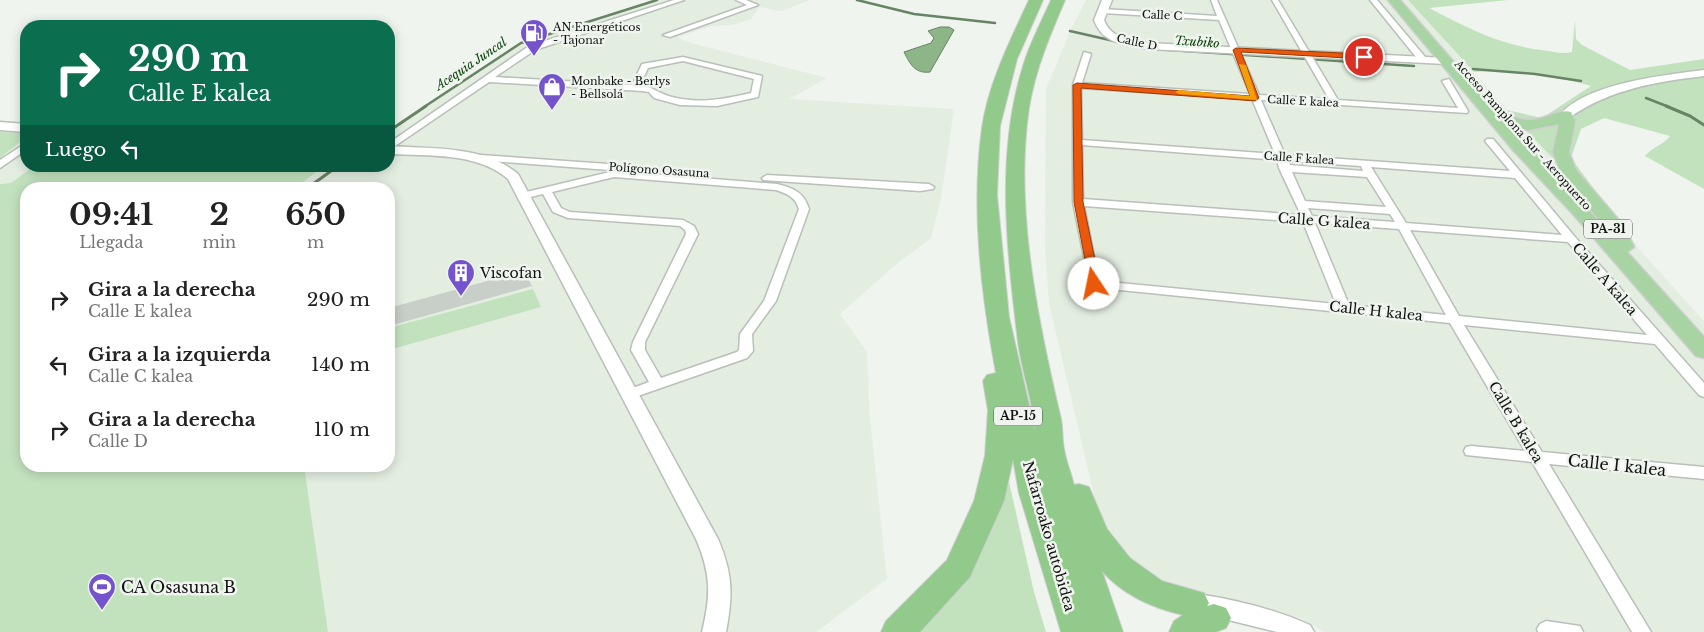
<!DOCTYPE html>
<html lang="es">
<meta charset="utf-8">
<style>
body{margin:0;font-family:"Libre Baskerville",serif;background:#f6f6f6;color:#222;height:100vh;display:flex;flex-direction:column;font-size:19px;white-space:nowrap}
*{box-sizing:border-box;margin:0}
p{font-size:16px;color:#767676}
.icon{flex:none;width:28px;height:28px;fill:none;stroke:currentColor;stroke-width:2;stroke-linecap:round;stroke-linejoin:round}
.map{position:relative;flex:1;overflow:hidden}
.panel{position:absolute;left:20px;top:182px;width:375px;height:290px;display:flex;flex-direction:column;background:#fff;border-radius:20px;box-shadow:0 2px 12px #0003}
.panel>*{flex:none}
.banner{position:absolute;left:20px;top:20px;width:375px;height:152px;border-radius:20px;box-shadow:0 2px 12px #0003;background:#0b6e4f;color:#fff;overflow:hidden}
.pin{position:absolute;display:grid;place-items:center;width:42px;height:42px;color:#fff;margin:-21px;border:2px solid #fff;border-radius:50%;box-shadow:0 1px 5px #0007}
.me{position:absolute;width:55px;margin:-28px;rotate:349deg;stroke-linejoin:round;filter:drop-shadow(0 0 4px #0008)}
.turn{display:flex;align-items:center;gap:18px;height:105px;padding:0 25px;font-size:22px}
.turn .icon{width:65px;height:65px;stroke-width:2.5}
.turn b{display:block;font-size:35px;line-height:42px}
.then{display:flex;align-items:center;height:48px;padding:0 25px;background:#0003;gap:10px;font-size:19px}
.eta{display:flex;justify-content:space-evenly;align-items:center;height:85px;text-align:center}
.eta b{font-size:30px;font-weight:800;line-height:35px}
ul{padding:0;list-style:none}
li{display:flex;align-items:center;gap:15px;height:65px;padding:0 25px}
li div{flex:1}
li b{display:block;font-size:19px}
li em{font-style:normal}
.map>svg:first-child{display:block}
.built{fill:#e3eee1;fill-rule:evenodd}
.green{fill:#c2e2be}
.water{fill:#8db588;stroke:#678464}
.lines{fill:none;stroke-linecap:round;stroke-linejoin:round}
.stream-far1{stroke:#678464;stroke-width:2.5}
.stream{stroke:#678464;stroke-width:3}
.building{fill:#c8cec8}
.minor-casing{stroke:#b9bfb9;stroke-width:3}
.tertiary-casing{stroke:#b9bfb9;stroke-width:3}
.trunk-casing{stroke:#cfcfcf;stroke-width:3}
.motorway-casing{stroke:#cfcfcf;stroke-width:2}
.minor{fill:#fff;fill-rule:evenodd}
.tertiary{fill:#fff;fill-rule:evenodd}
.trunk{fill:#a8d4a3;fill-rule:evenodd}
.motorway{fill:#92ca8c;fill-rule:evenodd}
.route{fill:#ea580c;stroke:#983908}
.slow{fill:#f59e0b}
.labels{text-anchor:middle;stroke-width:5;stroke-linejoin:round;paint-order:stroke}
.far-street-label{font-size:11px;fill:#0f110f;stroke:#eff4ee}
.far-poi-label{font-size:11px;fill:#0f110f;stroke:#eff4ee;text-anchor:start}
.far-water-label{font-size:12px;font-style:italic;fill:#023e00;stroke:#eff4ee}
.shield{fill:#eff4ee;stroke:#525552;stroke-width:1}
.shield-label{font-size:12px;font-weight:bold;fill:#0f110f}
.street-label{font-size:14px;fill:#0f110f;stroke:#eff4ee}
.poi-label{font-size:14px;fill:#0f110f;stroke:#eff4ee;text-anchor:start}
.near-street-label{font-size:16px;fill:#0f110f;stroke:#eff4ee}
.near-poi-label{font-size:16px;fill:#0f110f;stroke:#eff4ee;text-anchor:start}
</style>
<div class="map">
<svg width="1704" height="632" viewBox="0 0 1704 632">
<rect width="100%" height="100%" fill="#eff4ee"/>
<path class="built" d="M659,0H810L782,11L759,7L751,19L733,25L712,26L678,37L684,41L827,78L789,99L954,109L941,198L931,238L894,266L840,314L867,352L870,419L887,579L816,632H0V125L26,127V166H389V131L521,43ZM26,189H389V466H26Z
M1086,0H1408L1522,126L1637,247L1704,321V632H1324L1302,619L1263,606L1169,591L1104,538L1049,303L1045,250L1046,89L1070,31Z"/>
<path class="green" d="M1408,0H1508L1429,8C1466,27 1499,45 1541,50C1552,51 1562,55 1572,52L1575,21L1576,39L1582,45L1630,70L1704,59V189L1645,156C1652,147 1665,144 1670,136L1604,118L1581,129L1571,158L1637,247L1507,110L1542,118L1591,86C1555,76 1512,69 1474,72Z
M0,132L26,133V137L0,158Z
M34,166H324L294,189H26V466H304L328,632H0V184L11,183Z
M533,289L541,307L389,350V328Z
M1006,469L1034,592L1046,632H913Z"/>
<path class="water" d="M940,27H949L954,30L930,72C915,74 910,64 904,52L931,43L934,38L928,31Z"/>
<g class="lines">
<path class="stream-far1" d="M857,0L914,14L995,23
M1070,31L1114,41
M1155,49L1414,66
M1473,69L1535,74L1581,81
M1646,98L1669,107
M424,107L521,43L657,0"/>
<path class="stream" d="M1666,106L1690,116L1704,125
M389,131L426,106
M306,189L338,166"/>
</g>
<path class="building" d="M524,271L532,286L389,326V308Z"/>
<g class="lines">
<defs>
<path id="minor" d="M674,0H684L535,50L495,77L632,85L642,64L683,57L762,76L758,97L717,106L680,105L654,98L649,92L642,91L489,82L389,150V143L529,46ZM683,61L754,79L751,93C725,99 699,104 672,97C660,94 653,87 640,85L648,68Z
M736,0H746L758,5L670,37L663,35L747,5Z
M1211,0H1217L1259,95L1329,99L1272,0H1278L1338,100L1458,108L1442,81L1449,79L1468,111L1467,113L1261,100L1285,155L1510,171L1485,141L1487,139H1493L1575,237L1704,383V397L1699,395L1655,344L1464,325L1542,452L1704,467V479L1549,464L1651,632H1632L1532,462L1466,455L1464,451L1466,447L1471,446L1525,451L1450,323L1090,287L1073,202V85L1084,52L1091,54L1082,83L1250,94L1219,20L1103,13L1099,11L1103,9L1217,16ZM1081,88L1252,99L1275,154L1082,140ZM1082,145L1277,160L1279,168L1301,215L1083,199ZM1288,161L1361,166L1363,171L1290,165ZM1371,167L1515,178L1562,235L1406,223ZM1292,172L1367,177L1386,207L1305,201ZM1084,206L1303,222L1336,304L1099,281ZM1308,208L1390,214L1395,222L1312,216ZM1315,223L1399,229L1446,315L1349,305ZM1410,230L1568,242L1647,335L1459,316Z
M1370,0H1377L1426,58V62H1420Z
M26,143V150L0,168V160Z
M480,155L622,165L627,168L622,171L477,160V156Z
M614,171L777,184C793,188 804,192 809,209L776,301L752,334L753,351L747,358L635,397H625L623,394L625,391L649,382L631,350L633,342L686,234L685,230L680,226L568,218L553,212L543,194L522,199L517,196L518,194ZM614,177L776,190C788,194 795,197 799,209L764,301L740,334L739,350L737,352L661,378L645,350V342L698,234L694,226L683,220L570,212L561,208L552,192Z
M767,175L929,184L934,187L933,189L920,191L763,180L762,178Z
M1546,621L1580,626L1583,632H1538L1537,629L1540,624Z"/>
<path id="tertiary" d="M1102,0H1112L1104,20C1111,39 1130,39 1148,43L1446,58L1451,61L1446,64L1148,49C1125,44 1103,45 1094,20Z
M1704,70V76C1655,82 1611,89 1570,117L1566,119L1560,115C1586,83 1665,75 1704,70Z
M0,122L26,124V132L0,130Z
M389,146C431,149 484,145 518,174L718,539C733,574 733,595 726,632H702C711,595 711,574 696,539L508,179C477,152 428,156 389,154Z
M1204,595C1241,601 1276,610 1310,625L1314,632H1277L1196,612L1193,605L1196,598Z"/>
<path id="trunk" d="M1388,0H1400L1492,106C1505,107 1511,120 1529,120C1544,121 1558,108 1571,112L1575,121L1569,152L1576,170L1623,225L1634,247L1627,252L1704,337V358L1696,356L1573,214L1513,150ZM1559,124L1553,152L1560,171L1607,230L1509,126L1528,130Z"/>
<path id="motorway" d="M1029,0H1043L1017,59L1000,126L997,195L1009,317L1035,431C1033,401 1022,372 1018,342C1007,249 995,153 1024,63C1031,41 1042,21 1051,0H1065C1050,35 1035,70 1029,108C1014,207 1038,322 1061,419C1063,429 1062,439 1064,449C1066,461 1071,473 1074,485L1079,484L1089,487L1107,529L1130,558L1162,581L1204,593L1209,603L1207,606L1214,604L1226,608L1231,618L1226,628L1216,632H1169L1174,621L1183,615C1153,608 1123,595 1102,571L1123,632H1061L1019,493L1013,459L1004,501L970,577L920,632H881L886,621L947,560L974,501L985,456L988,410L983,381L987,375L996,373C981,293 971,208 982,128C988,84 1011,39 1029,0Z"/>
</defs>
<use href="#minor" class="minor-casing"/>
<use href="#tertiary" class="tertiary-casing"/>
<use href="#trunk" class="trunk-casing"/>
<use href="#motorway" class="motorway-casing"/>
<use href="#minor" class="minor"/>
<use href="#tertiary" class="tertiary"/>
<use href="#trunk" class="trunk"/>
<use href="#motorway" class="motorway"/>
</g>
<path class="route" d="M1236,48L1364,54L1368,57L1364,59L1241,52L1259,98L1255,101L1081,88L1083,202L1100,284L1098,286H1090L1074,202L1073,85L1077,83L1250,96L1233,50Z"/>
<path class="slow" d="M1239,64L1246,65L1257,100L1179,94L1175,92L1179,90L1250,96Z"/>
<defs>
<symbol id="fuel-pin" viewBox="-11 -11 22 30"><path d="M0 17L-7.5 6A9.5 9.5 0 1 1 7.5 6Z" fill="#7453cc" stroke="#eff4ee"/><path d="M-5.5-6h7V0h2V4h1.3V-2.5L3-4.5l.8-.8L6-3V5H2.5V1h-1V6h-7ZM-4.2-4.7v3.2H.2V-4.7Z" fill="#fff"/></symbol>
<symbol id="shop-pin" viewBox="-11 -11 22 30"><path d="M0 17L-7.5 6A9.5 9.5 0 1 1 7.5 6Z" fill="#7453cc" stroke="#eff4ee"/><path d="M-5-2.5h2.3a2.7 3.5 0 0 1 5.4 0H5L5.5 6h-11ZM-1.5-2.5h3a1.5 2.3 0 0 0-3 0Z" fill="#fff"/></symbol>
<symbol id="building-pin" viewBox="-11 -11 22 30"><path d="M0 17L-7.5 6A9.5 9.5 0 1 1 7.5 6Z" fill="#7453cc" stroke="#eff4ee"/><path d="M-4-6H4V6H1V3H-1V6H-4ZM-2.5-4.3h1.7v1.8h-1.7ZM.8-4.3h1.7v1.8H.8ZM-2.5-1h1.7V.8h-1.7ZM.8-1h1.7V.8H.8Z" fill="#fff"/></symbol>
<symbol id="stadium-pin" viewBox="-11 -11 22 30"><path d="M0 17L-7.5 6A9.5 9.5 0 1 1 7.5 6Z" fill="#7453cc" stroke="#eff4ee"/><path d="M0-5a6.5 5 0 1 0 0 10a6.5 5 0 1 0 0-10ZM-3.5-1.8h7v3.6h-7Z" fill="#fff"/></symbol>
</defs>
<g fill-rule="evenodd">
<use href="#fuel-pin" x="518" y="17" width="32" height="43"/>
<use href="#shop-pin" x="536" y="71" width="32" height="43"/>
<use href="#building-pin" x="445" y="257" width="32" height="43"/>
<use href="#stadium-pin" x="86" y="571" width="32" height="43"/>
</g>
<g class="labels">
<g class="far-street-label">
<text transform="translate(1162 15) rotate(3)" y="4">Calle C</text>
<text transform="translate(1137 42) rotate(12)" y="4">Calle D</text>
<text transform="translate(1303 101) rotate(3)" y="4">Calle E kalea</text>
<text transform="translate(1523 135) rotate(48)" y="4">Acceso Pamplona Sur - Aeropuerto</text>
<text transform="translate(1299 158) rotate(4)" y="4">Calle F kalea</text>
<text transform="translate(659 170) rotate(4)" y="4">Polígono Osasuna</text>
</g>
<g class="far-poi-label">
<text x="553" y="31">AN Energéticos<tspan x="553" dy="13">- Tajonar</tspan></text>
<text x="571" y="85">Monbake - Berlys<tspan x="571" dy="13">- Bellsolá</tspan></text>
</g>
<g class="far-water-label">
<text transform="translate(1197 42) rotate(4)" y="4">Txubiko</text>
<text transform="translate(471 64) rotate(-34)" y="4">Acequia Juncal</text>
</g>
<g class="shield">
<rect x="1584" y="219.5" width="48" height="19" rx="4"/>
<rect x="994" y="406.5" width="48" height="19" rx="4"/>
</g>
<g class="shield-label">
<text x="1608" y="233">PA-31</text>
<text x="1018" y="420">AP-15</text>
</g>
<g class="street-label">
<text transform="translate(1324 221) rotate(4)" y="5">Calle G kalea</text>
<text transform="translate(1605 279) rotate(49)" y="5">Calle A kalea</text>
<text transform="translate(1376 311) rotate(6)" y="5">Calle H kalea</text>
<text transform="translate(1516 422) rotate(59)" y="5">Calle B kalea</text>
<text transform="translate(1049 536) rotate(74)" y="5">Nafarroako autobidea</text>
</g>
<g class="poi-label">
<text x="480" y="278">Viscofan</text>
</g>
<g class="near-street-label">
<text transform="translate(1617 465) rotate(6)" y="6">Calle I kalea</text>
</g>
<g class="near-poi-label">
<text x="121" y="593">CA Osasuna B</text>
</g>
</g>
</svg>
<div class="pin" style="left:1364px;top:57px;background:#d93025"><svg class="icon" aria-label="arrive" viewBox="0 0 24 24"><path d="M6 21V4h12l-3 4 3 4H6"/></svg></div>
<svg class="me" style="left:1094px;top:284px" viewBox="-20 -20 40 40"><circle r="19" fill="#fff"/><path d="M0-13L10 11 0 6-10 11z" fill="#ea580c"/></svg>
<div class="banner">
<div class="turn"><svg class="icon" aria-label="right" viewBox="0 0 24 24"><path d="M7 20v-9h11M14 6l5 5-5 5"/></svg><div><b>290 m</b>Calle E kalea</div></div>
<div class="then">Luego<svg class="icon" aria-label="left" viewBox="0 0 24 24"><path d="M17 20v-9H6M10 6l-5 5 5 5"/></svg></div>
</div>
<section class="panel">
<div class="eta">
<div><b>09:41</b><p>Llegada</p></div>
<div><b>2</b><p>min</p></div>
<div><b>650</b><p>m</p></div>
</div>
<ul>
<li><svg class="icon" aria-label="right" viewBox="0 0 24 24"><path d="M7 20v-9h11M14 6l5 5-5 5"/></svg><div><b>Gira a la derecha</b><p>Calle E kalea</p></div><em>290 m</em></li>
<li><svg class="icon" aria-label="left" viewBox="0 0 24 24"><path d="M17 20v-9H6M10 6l-5 5 5 5"/></svg><div><b>Gira a la izquierda</b><p>Calle C kalea</p></div><em>140 m</em></li>
<li><svg class="icon" aria-label="right" viewBox="0 0 24 24"><path d="M7 20v-9h11M14 6l5 5-5 5"/></svg><div><b>Gira a la derecha</b><p>Calle D</p></div><em>110 m</em></li>
</ul>
</section>
</div>
